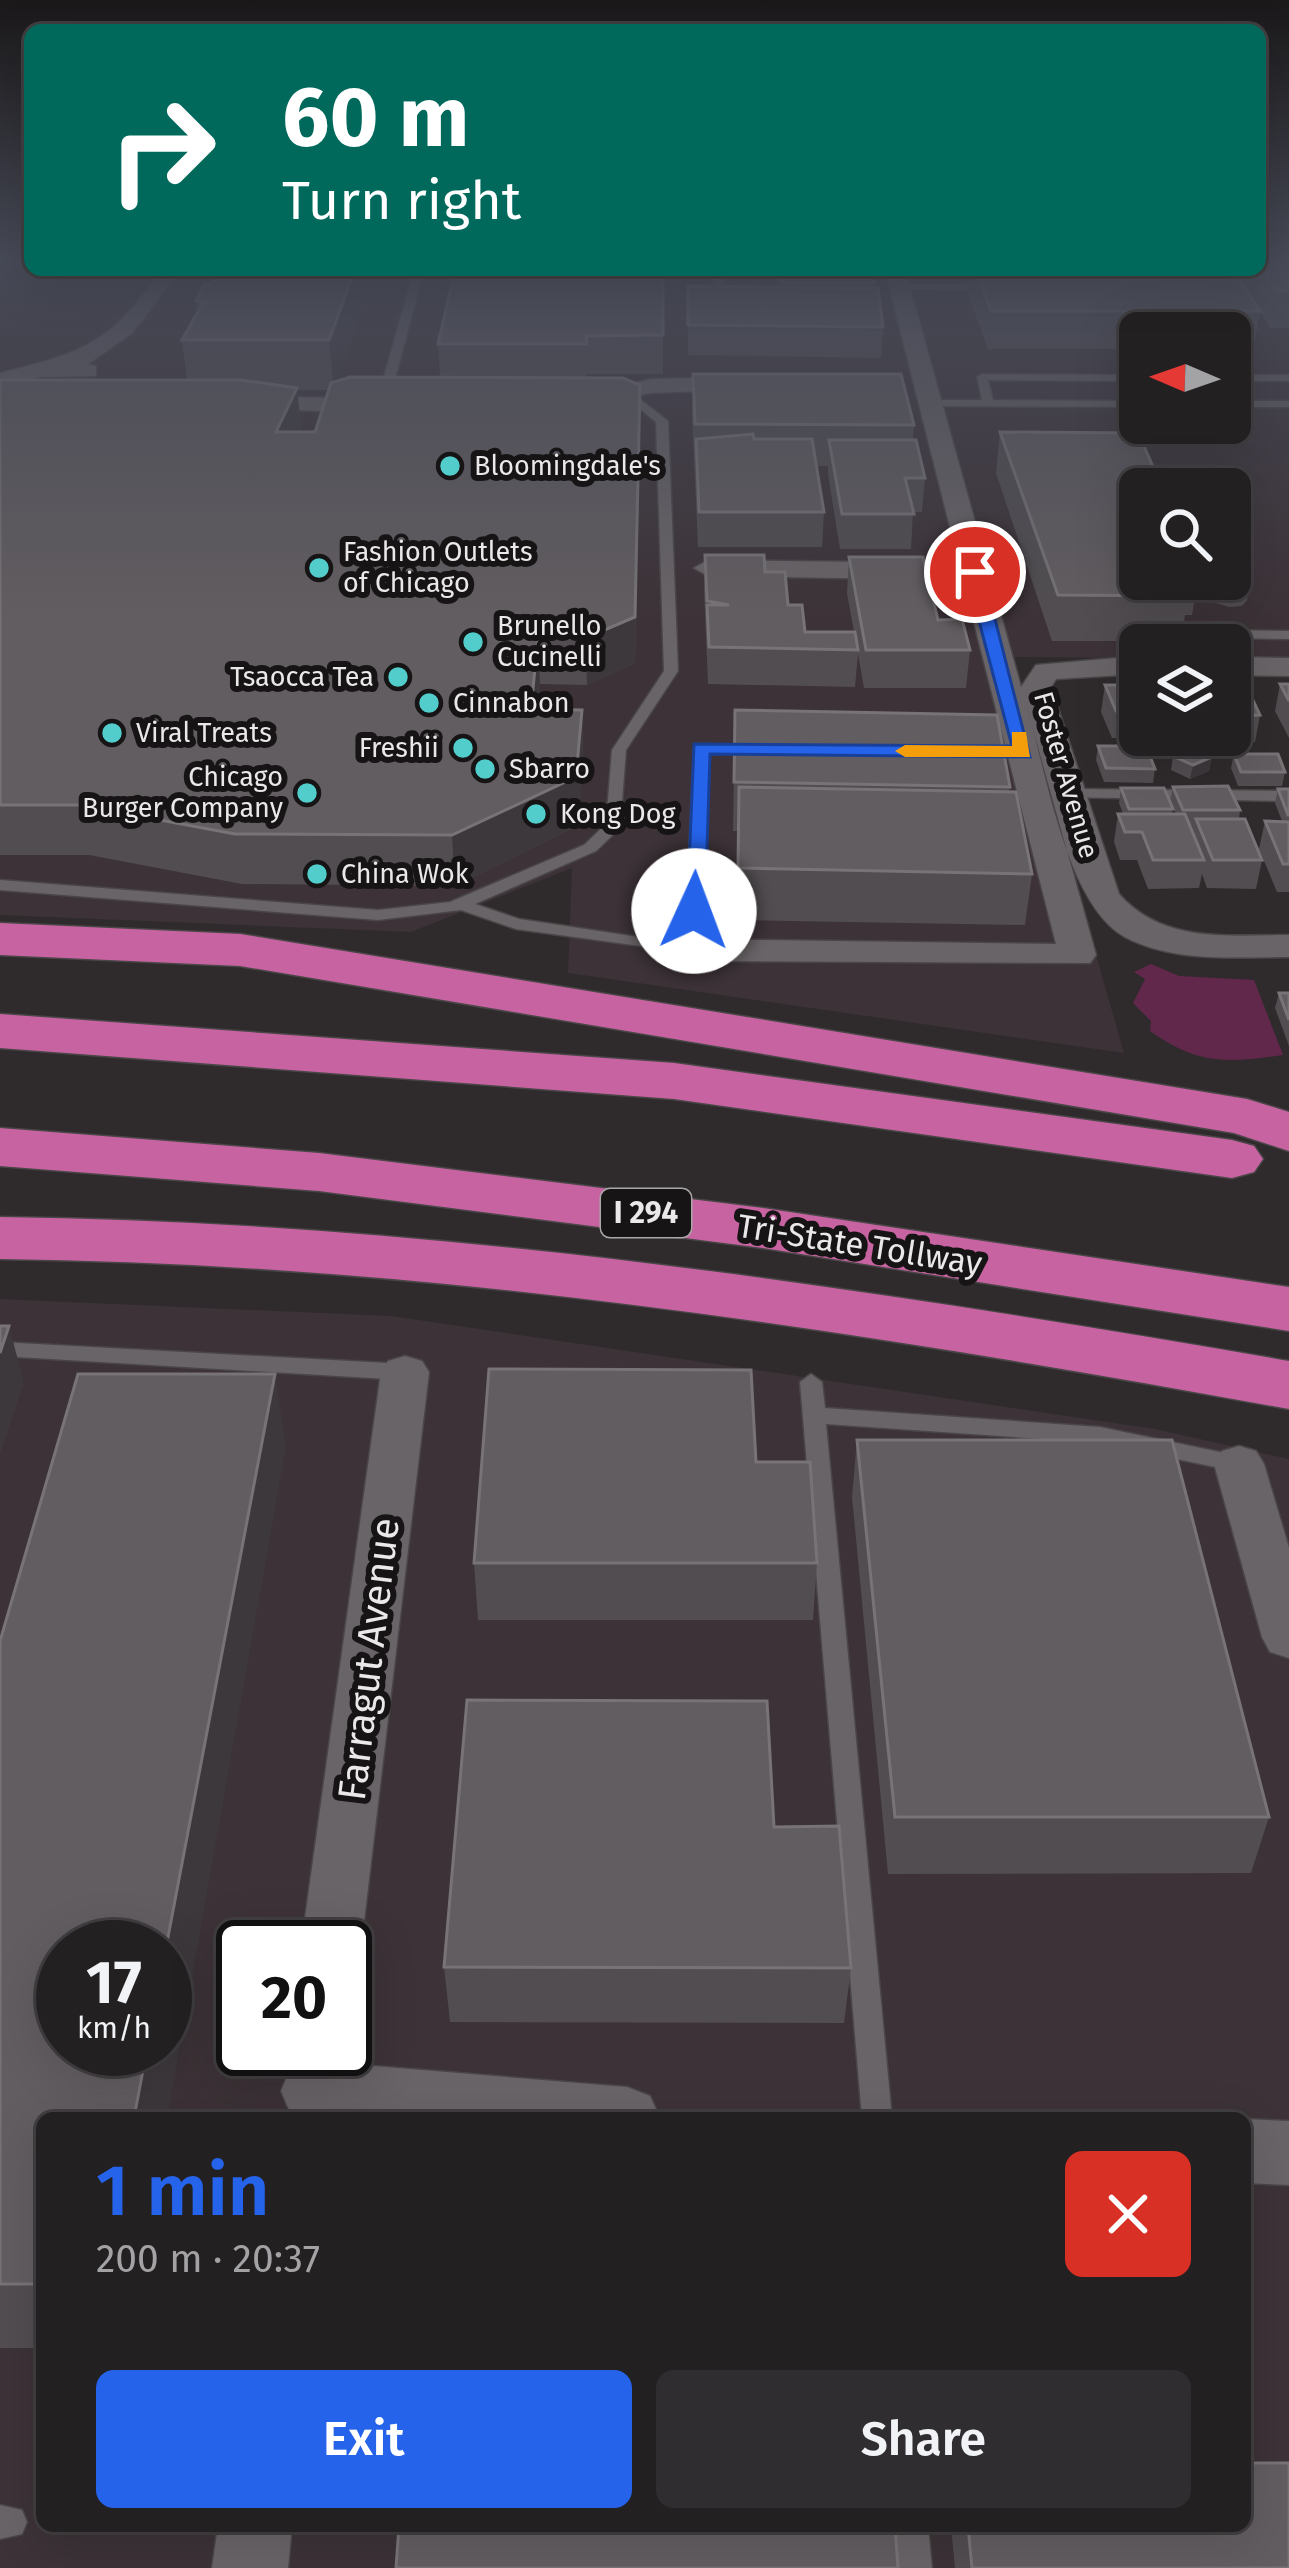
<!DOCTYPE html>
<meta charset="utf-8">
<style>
body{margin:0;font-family:"Fira Sans",sans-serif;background:#2f2d2f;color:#f1f3f6;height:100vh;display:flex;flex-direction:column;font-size:45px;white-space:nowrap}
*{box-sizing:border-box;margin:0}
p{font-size:39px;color:#a3a3a5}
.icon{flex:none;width:66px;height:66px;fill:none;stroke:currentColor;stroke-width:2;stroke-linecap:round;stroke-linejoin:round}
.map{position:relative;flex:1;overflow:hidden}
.drawer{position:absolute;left:36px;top:2112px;width:1215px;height:420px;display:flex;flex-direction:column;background:#232022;border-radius:18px;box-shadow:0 12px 48px #0002,0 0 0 3px #403e40}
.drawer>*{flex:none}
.guide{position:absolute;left:24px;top:24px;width:1242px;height:252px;border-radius:18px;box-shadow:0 12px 48px #0002,0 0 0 3px #403e40;background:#00695c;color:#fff;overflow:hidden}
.needle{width:78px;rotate:272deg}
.tools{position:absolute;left:1119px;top:312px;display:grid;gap:24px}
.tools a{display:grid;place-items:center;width:132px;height:132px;border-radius:18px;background:#232022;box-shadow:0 12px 48px #0002,0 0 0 3px #403e40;font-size:60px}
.speed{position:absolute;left:36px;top:1920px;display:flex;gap:24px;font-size:60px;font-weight:700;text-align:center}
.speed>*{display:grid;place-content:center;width:156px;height:156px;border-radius:50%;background:#232022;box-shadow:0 12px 48px #0002,0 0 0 3px #403e40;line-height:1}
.speed small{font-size:30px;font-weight:400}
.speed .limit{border:6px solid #111;border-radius:18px;background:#fff;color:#111}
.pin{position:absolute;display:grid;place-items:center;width:102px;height:102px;color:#fff;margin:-51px;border:6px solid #fff;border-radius:50%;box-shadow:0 3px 12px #0007}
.me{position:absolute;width:132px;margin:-66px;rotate:2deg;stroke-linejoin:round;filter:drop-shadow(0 0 9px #0008)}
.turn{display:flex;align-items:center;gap:42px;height:252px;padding:0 60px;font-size:54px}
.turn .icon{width:156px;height:156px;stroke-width:2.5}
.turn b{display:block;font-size:84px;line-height:102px}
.round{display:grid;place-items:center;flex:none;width:126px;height:126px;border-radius:18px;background:#2f2d2f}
.overview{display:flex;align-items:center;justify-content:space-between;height:204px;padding:0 60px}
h1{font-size:72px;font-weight:600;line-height:90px;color:#2563eb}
.primary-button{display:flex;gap:24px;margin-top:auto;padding:24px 60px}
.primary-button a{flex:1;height:138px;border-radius:18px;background:#2563eb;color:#fff;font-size:48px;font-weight:600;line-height:138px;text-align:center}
.primary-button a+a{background:#2f2d2f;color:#f1f3f6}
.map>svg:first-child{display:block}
.built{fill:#3c3237;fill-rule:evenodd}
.green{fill:#61284b}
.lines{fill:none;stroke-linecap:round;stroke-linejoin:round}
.lane-casing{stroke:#4a4648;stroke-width:3}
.street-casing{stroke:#4a4648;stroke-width:3}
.highway-casing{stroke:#4a4648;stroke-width:3}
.lane{fill:#696467;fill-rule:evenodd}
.street{fill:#696467;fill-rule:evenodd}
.highway{fill:#c763a0;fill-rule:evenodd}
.wall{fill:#514d50;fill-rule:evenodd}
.shaded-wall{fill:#3d383b}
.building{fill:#625d60;stroke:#777376;stroke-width:3}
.route{fill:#2563eb;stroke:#184099;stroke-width:3}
.slow{fill:#f59e0b}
.poi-dot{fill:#52cdcc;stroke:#161415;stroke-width:4.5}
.labels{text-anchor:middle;stroke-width:12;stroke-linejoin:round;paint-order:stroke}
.far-poi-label{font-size:27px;fill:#eae8e9;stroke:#161415;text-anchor:start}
.far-street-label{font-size:27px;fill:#eae8e9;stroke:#161415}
.shield{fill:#161415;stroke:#aaa8a9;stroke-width:3}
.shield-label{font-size:30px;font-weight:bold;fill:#eae8e9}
.street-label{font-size:33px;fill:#eae8e9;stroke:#161415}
.near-street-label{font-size:39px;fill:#eae8e9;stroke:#161415}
</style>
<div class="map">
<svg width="1289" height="2568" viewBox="0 0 1289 2568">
<rect width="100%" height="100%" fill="#2f2b2d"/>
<path class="built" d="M0,259H30V270H1260L1289,259V659H1230V645H1140V658L1011,657L1124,1053L568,973L572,868L411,932L0,915ZM1140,333H1230V423H1140ZM1140,489H1230V579H1140Z
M0,1299L391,1316L1155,1429L1289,1459V2568H0ZM63,1947H165V2049H63ZM243,1947H345V2049H243ZM42,2118H1245V2526H42Z"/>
<path class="green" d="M1151,964L1179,976L1254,980L1283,1055C1226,1063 1198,1065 1150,1031L1151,1021L1133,1003L1145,979L1134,972Z"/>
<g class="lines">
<defs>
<path id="lane" d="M414,270H424L388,405L382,408L376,405Z
M713,270H723L724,302L715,300Z
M900,284H995L1000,287L995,290L897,289Z
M982,374L1140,375V381L988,380L993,400L1140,401V407L930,406L924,403L930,400H982L977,377Z
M1230,375H1289V381H1230Z
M624,387L668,421L678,671L626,750L620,828L596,851L475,904L519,919L685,944L694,748L701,744L764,746V752L759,753H708L699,954L516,929L461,910L378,920L0,890V880L378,910L450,902L584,845L606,824L612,750L664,671L656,422L620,392L619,390Z
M1230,401H1289V407H1230Z
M1198,630L1289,631V639L1206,638L1209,645H1195L1191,634Z
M1069,789L1289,791V801L1064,797V791Z
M0,1342L405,1364L416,1372L405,1380L0,1356Z
M811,1374L822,1382L825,1408L1100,1427L1239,1456L1247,1458L1251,1464L1247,1470L1239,1472L1100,1443L826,1424L892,2118H862L800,1382Z
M0,2505L22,2510L27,2522L22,2534L0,2539Z
M894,2526H928L932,2568H896Z"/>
<path id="street" d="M161,270H181L131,334L88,364L96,366V376L40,377L0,387V373C83,352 110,345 161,270Z
M885,270H905L1021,687L1036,665L1140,656V674L1056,679L1051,687L1119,894C1163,944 1229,935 1289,935V957C1236,957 1174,963 1125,937C1066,905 1045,766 1026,704L1096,955L1090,963L693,961L675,950L693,939L1056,944L963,580L708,576L694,568L708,560L959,563Z
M751,377L759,379V389L651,393L584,406L572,399L651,379Z
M237,396L386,399L398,406L386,413L229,408V398Z
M1230,657L1289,658V676L1230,675Z
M405,1356L422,1361L429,1372L361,1947L353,1966L345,1969V1947H301L381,1372L388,1361Z
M1239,1446L1256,1451L1264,1464L1289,1548V1658L1270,1652L1262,1637L1214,1464L1222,1451Z
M313,2061L627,2087L650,2096L660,2118H305L290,2112L281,2091L290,2070Z
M1245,2119L1289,2121V2185L1245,2183Z
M218,2526H292L288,2568H212Z"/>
<path id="highway" d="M0,923L240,934L1247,1099L1289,1112V1151L1234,1133L240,966L0,955Z
M0,1014L674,1063L1232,1140L1254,1146L1263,1159L1254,1172L1232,1178L674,1099L0,1048Z
M0,1128L319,1153L763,1208L1289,1287V1331L763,1248L319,1191L0,1166Z
M0,1217C435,1222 861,1287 1289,1361V1409C859,1331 438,1264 0,1259Z"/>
</defs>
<use href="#lane" class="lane-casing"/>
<use href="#street" class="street-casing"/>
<use href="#highway" class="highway-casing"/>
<use href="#lane" class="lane"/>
<use href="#street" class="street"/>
<use href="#highway" class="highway"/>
</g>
<path class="wall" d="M1260,259H1289V328H1270L1260,312L1253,349H1230V333H1140V349H988L967,291L968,273H949L948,270H1260Z
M663,270V374H587V377L640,425L635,663L587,685L540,684L537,709L582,710L583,758L577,826L455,886L242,884L89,855H0V380H187L182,340L197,313L196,301L368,288L337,381L440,377L438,344ZM297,390H329L315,432H299L301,428Z
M776,270H871L883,327L881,358L688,355V286L778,287Z
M693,374L914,425L913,440L925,478L922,512H913L911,549H840L828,474V466H817L824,512L822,547H698L692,414Z
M1000,432L1140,579H1198L1192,615H1185L1181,641H1052L996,473Z
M705,555L765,572L805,632H854L847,593L849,557L938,620L970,650L966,688H864L858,654L855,687L708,684L704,590Z
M1230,564L1233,572L1232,580L1249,587L1247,600L1242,606L1229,607L1203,599L1206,584L1204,579H1230Z
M1230,681L1260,715L1255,742L1214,743L1211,735H1230Z
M1280,684H1289V738L1275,711Z
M1105,685H1140V735H1192L1191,738H1112L1101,712Z
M735,710L1010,787L1009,792L1032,874L1025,925L737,920V831H733Z
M1098,746L1155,769L1153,783L1104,782L1096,760Z
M1234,754L1285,772L1282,786H1238L1231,768Z
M1173,756L1212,757L1209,771L1190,779L1171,770Z
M1173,787L1240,810L1239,819L1262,860L1256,889L1207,888L1202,874L1199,888L1148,889L1137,860H1120L1114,842L1118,814H1123L1119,803L1121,788L1173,809L1172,814H1176L1170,801Z
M1278,789H1289V892H1277L1259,849L1265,821H1282L1275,803Z
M1279,993H1289V1046L1275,1008Z
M857,1440L1269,1817L1251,1873L888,1874L852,1497Z
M286,1447L42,2118V2348H0V1641Z
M756,1462L817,1563L813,1620H478L474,1563Z
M774,1827L851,1968L844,2023L450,2022L444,1967Z
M951,2526H1245L1289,2568H955Z"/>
<path class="shaded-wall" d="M355,270H367L368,288L334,390L329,340Z
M640,385L635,663L587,685L586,638Z
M297,388L301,428L280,473L276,432Z
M538,638L540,684L533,757L531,709Z
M582,710L583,758L577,826L455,886L452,835Z
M1212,757L1209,771L1190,779L1193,765Z
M9,1326L24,1383L0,1455V1353Z
M275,1374L286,1447L167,2118H134L147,2049H165V1953Z"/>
<path class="building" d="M1260,259H1289V291H1277L1260,267Z
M220,270H355L329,340H182L204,301H196L204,284H212Z
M455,270H663V335L586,336L587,344H438Z
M781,270H871L874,283H782Z
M976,270H1233L1260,311H991Z
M688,286L878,288L883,327L688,325Z
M693,374H901L914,425L695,424Z
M350,377L623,378L640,385L635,617L586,638H538L531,709L582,710L576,777L452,835L235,834L80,805H0V380H241L297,388L276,432H315L331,383Z
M1000,432L1138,433L1163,489H1140V579H1182L1189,596L1058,595Z
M753,434L754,439H812L824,512H699L696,439Z
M829,440H916L925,478H905L914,514H842Z
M705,555H764L765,572H785L788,605H802L805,632H855L858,650L709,647L707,605H729L707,601Z
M849,557H923L938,620L962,619L970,650H866Z
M1220,579H1230L1249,587L1245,593L1231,594L1205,586Z
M1230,681H1244L1260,715L1230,716Z
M1280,684H1289V701Z
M1105,685H1140V711H1116Z
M735,710L997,715L1010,787L734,782Z
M1098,746H1146L1155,769L1106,768Z
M1192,747L1212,757L1193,765L1173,756Z
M1234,754H1278L1285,772H1241Z
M1228,786L1240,810H1183L1173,787Z
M739,787L1016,792L1032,874L738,868Z
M1121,788H1164L1173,809H1129Z
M1278,789H1289V815H1288Z
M1118,814H1185L1204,860H1153L1142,832H1125Z
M1196,819H1245L1262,860H1213Z
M1265,821L1289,822V864H1283Z
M1279,993H1289V1020Z
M0,1326H9L0,1353Z
M489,1369L751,1370L756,1462H810L817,1563H474Z
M78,1374H275L165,1953V1947H63V2049H147L134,2118H42V2284H0V1641Z
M857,1440H1172L1269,1817H895Z
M467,1700L767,1701L774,1827L839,1826L851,1968L444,1967Z
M1245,2463H1289V2568H972L968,2526H1245Z
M399,2526H895L898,2568H396Z"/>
<linearGradient id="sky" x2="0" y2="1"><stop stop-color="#1a1819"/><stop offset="0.42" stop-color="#474a57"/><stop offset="1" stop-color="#474a57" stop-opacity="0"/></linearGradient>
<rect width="1289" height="619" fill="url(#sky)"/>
<path class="route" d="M975,566L983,572L1030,757L710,754L705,911L687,916L694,744L1012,746L966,572Z"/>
<path class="slow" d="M1012,732H1026L1030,757H905L895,751L905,745L1012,746Z"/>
<g class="poi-dot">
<circle cx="450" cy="466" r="12"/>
<circle cx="319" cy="568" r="12"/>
<circle cx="473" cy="642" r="12"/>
<circle cx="398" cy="677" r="12"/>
<circle cx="429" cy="703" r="12"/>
<circle cx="112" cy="733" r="12"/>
<circle cx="463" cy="748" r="12"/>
<circle cx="485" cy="769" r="12"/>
<circle cx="307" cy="793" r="12"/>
<circle cx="536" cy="814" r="12"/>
<circle cx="317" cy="874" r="12"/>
</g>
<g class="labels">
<g class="far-poi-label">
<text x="474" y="475">Bloomingdale's</text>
<text x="343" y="561">Fashion Outlets<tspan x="343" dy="31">of Chicago</tspan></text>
<text x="497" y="635">Brunello<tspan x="497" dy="31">Cucinelli</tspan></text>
<text x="374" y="686" text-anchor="end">Tsaocca Tea</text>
<text x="453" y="712">Cinnabon</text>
<text x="136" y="742">Viral Treats</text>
<text x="439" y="757" text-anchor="end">Freshii</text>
<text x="509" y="778">Sbarro</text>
<text x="283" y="786" text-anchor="end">Chicago<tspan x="283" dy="31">Burger Company</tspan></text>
<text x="560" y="823">Kong Dog</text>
<text x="341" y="883">China Wok</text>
</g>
<g class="far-street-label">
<text transform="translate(1066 775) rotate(74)" y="9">Foster Avenue</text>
</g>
<rect class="shield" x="601" y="1189" width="90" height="48" rx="9"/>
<g class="shield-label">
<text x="646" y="1223">I 294</text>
</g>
<g class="street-label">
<text transform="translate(860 1244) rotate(9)" y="12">Tri-State Tollway</text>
</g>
<g class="near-street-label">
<text transform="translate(368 1659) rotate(-83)" y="14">Farragut Avenue</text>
</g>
</g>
</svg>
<div class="tools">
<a><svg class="needle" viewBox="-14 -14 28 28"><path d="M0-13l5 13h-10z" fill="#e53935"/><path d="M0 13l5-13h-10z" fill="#a3a3a5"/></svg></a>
<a><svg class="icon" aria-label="search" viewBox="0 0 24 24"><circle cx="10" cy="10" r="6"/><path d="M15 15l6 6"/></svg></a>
<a><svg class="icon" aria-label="layers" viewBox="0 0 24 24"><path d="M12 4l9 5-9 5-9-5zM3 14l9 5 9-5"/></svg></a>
</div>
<div class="speed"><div>17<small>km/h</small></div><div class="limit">20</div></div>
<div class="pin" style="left:975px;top:572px;background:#d93025"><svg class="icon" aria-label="arrive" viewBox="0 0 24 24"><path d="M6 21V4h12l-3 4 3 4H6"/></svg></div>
<svg class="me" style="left:694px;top:911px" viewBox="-20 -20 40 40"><circle r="19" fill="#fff"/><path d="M0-13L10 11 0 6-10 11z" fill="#2563eb"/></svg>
<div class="guide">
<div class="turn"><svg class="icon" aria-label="right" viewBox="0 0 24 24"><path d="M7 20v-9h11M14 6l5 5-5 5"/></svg><div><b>60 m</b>Turn right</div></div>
</div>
<section class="drawer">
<div class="overview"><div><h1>1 min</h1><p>200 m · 20:37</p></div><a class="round" style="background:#d93025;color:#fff"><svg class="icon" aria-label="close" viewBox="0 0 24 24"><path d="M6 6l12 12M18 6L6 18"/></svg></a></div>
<div class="primary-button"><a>Exit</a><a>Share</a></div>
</section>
</div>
